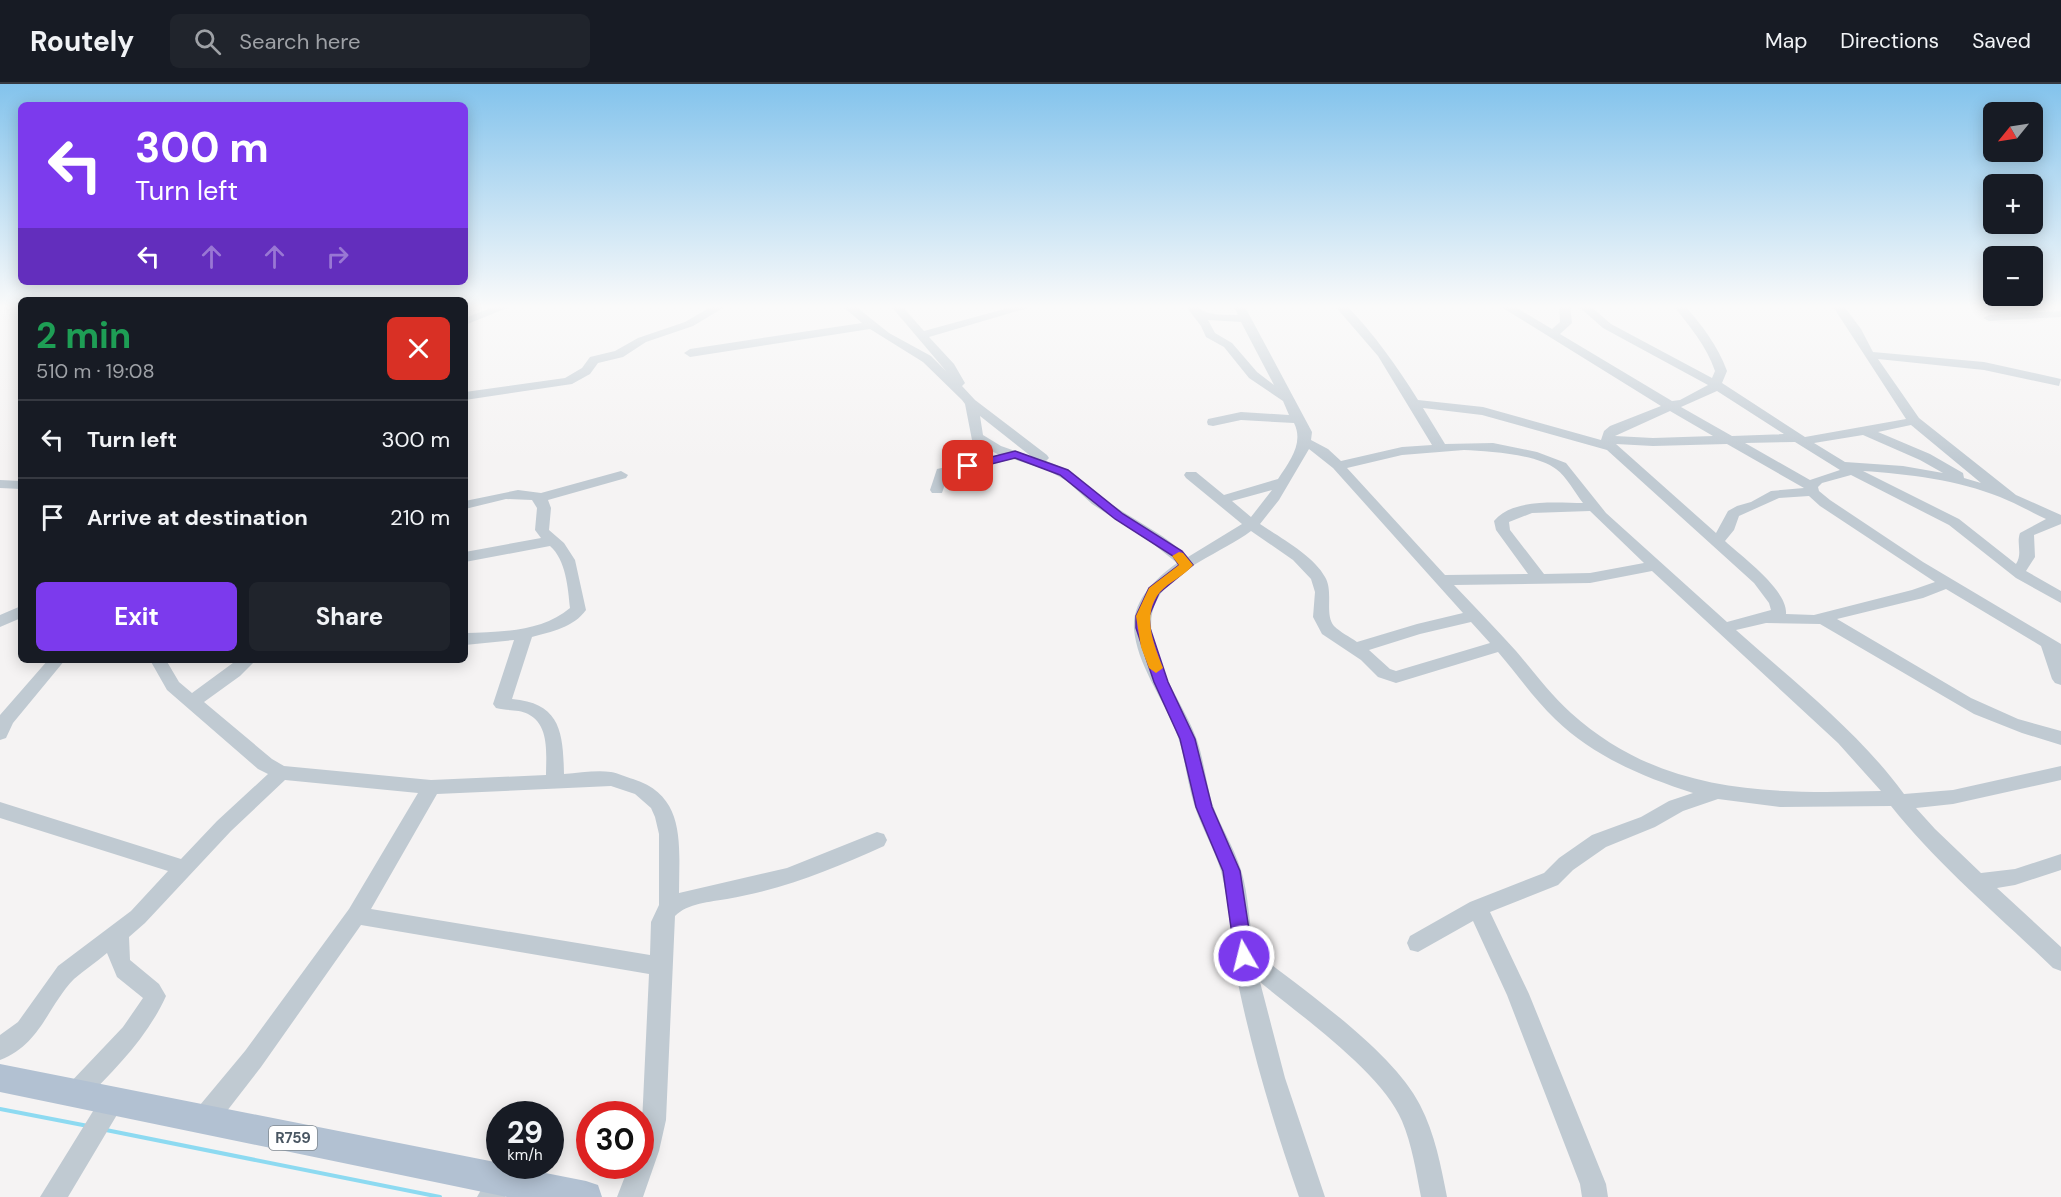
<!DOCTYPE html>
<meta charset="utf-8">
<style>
body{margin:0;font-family:"DM Sans",sans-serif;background:#20242c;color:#f1f3f6;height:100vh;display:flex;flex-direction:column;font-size:22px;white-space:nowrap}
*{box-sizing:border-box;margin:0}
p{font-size:20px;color:#9ea1a6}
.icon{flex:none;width:33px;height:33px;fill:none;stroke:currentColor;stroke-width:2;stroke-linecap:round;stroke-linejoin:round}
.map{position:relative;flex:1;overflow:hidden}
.details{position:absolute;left:18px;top:213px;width:450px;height:366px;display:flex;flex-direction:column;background:#171b24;border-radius:9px;box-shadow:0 3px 15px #0003}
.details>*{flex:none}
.banner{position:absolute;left:18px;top:18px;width:450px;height:183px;border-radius:9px;box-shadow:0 3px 15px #0003;background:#7c3aed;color:#fff;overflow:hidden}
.needle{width:39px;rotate:240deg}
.controls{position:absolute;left:1983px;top:18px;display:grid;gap:12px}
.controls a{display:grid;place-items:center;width:60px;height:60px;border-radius:9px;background:#171b24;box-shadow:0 3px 15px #0003;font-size:30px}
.speed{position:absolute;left:486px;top:1017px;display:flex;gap:12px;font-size:30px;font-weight:700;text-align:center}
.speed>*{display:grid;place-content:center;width:78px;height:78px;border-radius:50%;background:#171b24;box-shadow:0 3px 15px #0003;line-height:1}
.speed small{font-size:15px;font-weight:400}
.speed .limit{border:9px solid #d22;background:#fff;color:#111}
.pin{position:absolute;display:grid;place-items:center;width:51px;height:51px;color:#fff;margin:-26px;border-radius:12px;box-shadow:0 3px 9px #0006}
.me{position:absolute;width:66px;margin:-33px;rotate:352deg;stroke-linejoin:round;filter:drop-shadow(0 0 4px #0008)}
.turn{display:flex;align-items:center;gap:21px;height:126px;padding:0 18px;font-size:27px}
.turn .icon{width:78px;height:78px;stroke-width:2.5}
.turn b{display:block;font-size:42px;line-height:51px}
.lanes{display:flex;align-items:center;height:57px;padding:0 18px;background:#0003;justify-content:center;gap:30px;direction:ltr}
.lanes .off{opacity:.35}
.round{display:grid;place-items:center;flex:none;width:63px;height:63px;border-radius:9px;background:#20242c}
.head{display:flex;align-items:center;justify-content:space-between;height:102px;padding:0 18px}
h1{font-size:36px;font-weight:700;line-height:45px;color:#1e9e55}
.cta{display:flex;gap:12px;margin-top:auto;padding:12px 18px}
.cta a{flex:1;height:69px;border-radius:9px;background:#7c3aed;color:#fff;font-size:24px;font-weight:700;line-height:69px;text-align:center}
.cta a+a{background:#20242c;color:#f1f3f6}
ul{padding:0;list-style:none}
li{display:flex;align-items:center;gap:18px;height:78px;padding:0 18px;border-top:2px solid #363941}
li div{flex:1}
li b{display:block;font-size:22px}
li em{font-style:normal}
header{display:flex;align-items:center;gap:36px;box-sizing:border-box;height:84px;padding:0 30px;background:#171b24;border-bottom:2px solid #363941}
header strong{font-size:28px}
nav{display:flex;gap:33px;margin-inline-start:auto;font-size:21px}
.search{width:420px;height:54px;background:#20242c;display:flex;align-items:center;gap:15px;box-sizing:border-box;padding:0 21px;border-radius:9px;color:#9ea1a6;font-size:22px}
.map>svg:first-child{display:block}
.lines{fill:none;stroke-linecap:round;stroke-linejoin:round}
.stream{stroke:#8ddaf1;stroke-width:4}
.minor{fill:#c0cad2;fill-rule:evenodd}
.major{fill:#b2c1d2;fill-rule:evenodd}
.route{fill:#7c3aed;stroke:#51269a;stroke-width:1.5}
.slow{fill:#f59e0b}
.labels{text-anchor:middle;stroke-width:5;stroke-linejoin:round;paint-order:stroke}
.shield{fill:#fff;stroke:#808991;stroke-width:1.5}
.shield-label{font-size:15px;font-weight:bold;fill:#495662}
</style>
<header>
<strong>Routely</strong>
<div class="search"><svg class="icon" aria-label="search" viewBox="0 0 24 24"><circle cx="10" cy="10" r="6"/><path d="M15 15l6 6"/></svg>Search here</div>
<nav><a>Map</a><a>Directions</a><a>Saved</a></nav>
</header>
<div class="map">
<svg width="2061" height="1113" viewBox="0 0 2061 1113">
<rect width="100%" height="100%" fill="#f5f3f3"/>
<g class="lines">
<path class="stream" d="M0,1025L88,1042
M106,1046L440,1113"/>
<path class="minor" d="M498,221H514L465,241V234Z
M714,221H728L693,242L646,258L623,273L598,279L590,290L572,300L465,316V308L565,294L582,284L590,273L615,267L638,254L685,238Z
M841,221H854L889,249L931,272L946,287L890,221H901L924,247L1019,221H1038L929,253L954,280L965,299L962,302L975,316L1047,371L1049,374L1046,377C1078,388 1085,403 1111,420C1136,437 1166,451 1188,473L1242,440L1186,394L1184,391L1186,388H1196L1224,411L1278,395C1290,377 1304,359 1294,339L1241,336L1213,342L1208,341L1207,338L1208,335L1241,328L1289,331L1283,317L1249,294L1224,263L1206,253L1201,242L1185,221H1196C1206,233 1224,230 1238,231L1233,221H1244L1312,348L1311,356L1328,365L1341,377L1402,363L1432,361L1378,272L1334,221H1346C1374,250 1397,282 1418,316L1483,323L1601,356L1604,347L1610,342L1661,322L1498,221H1512L1552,245L1560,238L1559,221H1570L1572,239L1560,250L1672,317L1680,316L1708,301L1603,244L1577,221H1589L1611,240L1712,294L1715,287C1706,261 1690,243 1673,221H1684C1702,241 1718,262 1727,287L1722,299L1805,353L1906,335L1832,221H1843L1861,245L1873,268L1984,278L2061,295L2059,302L1984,286L1878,275L1919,334L2016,411L2061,431V440L2034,451L2035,473L2026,487L2061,507V519L2016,494L1949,441L1851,391L1822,399L1818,403L1819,407L1830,416L1923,478L2061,560V601L2055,599L2052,595L2041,562L1946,505L1923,514L1837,535L1971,614L2018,635L2061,647V661L2022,649L1974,630L1820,540L1766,539L1736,546C1794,598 1858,647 1904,710L1953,706L2061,682V696L1953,720L1916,724L1935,745L1981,789L2015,785L2061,770V786L2015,801L1997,804L2061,863V887L2053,884C1998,831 1938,781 1891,722L1780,723L1718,715L1683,727L1655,743L1606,763L1573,786L1558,801L1490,828L1529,910L1606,1100L1608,1113H1582L1580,1100L1507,911L1473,837L1418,868L1410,866L1407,859L1410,852L1470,818L1544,789L1559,774L1592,751L1641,733L1669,717L1693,709C1643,693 1593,672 1555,635C1534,615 1517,590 1498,568L1396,599L1378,593L1361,576L1322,550L1313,533L1315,508L1311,495L1293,476L1251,447C1223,468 1173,485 1157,516C1134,558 1184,617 1197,656C1204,677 1206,698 1212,719C1220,742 1234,763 1241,786C1249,812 1249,840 1254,867C1303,906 1392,966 1420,1021C1435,1050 1441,1082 1447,1113H1421C1416,1087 1412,1061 1402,1037C1382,989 1301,932 1260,898L1285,994L1325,1113H1299C1275,1044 1254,975 1239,904C1231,865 1231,825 1221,787C1214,764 1201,743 1194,720C1186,695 1185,669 1175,645C1162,613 1137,580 1134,545C1132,516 1156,494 1177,479L1152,459L1092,420L1067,397L1047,386L1013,375L948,391L942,409H932L930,406L937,385L999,371L972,356L965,320L962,316L923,278L870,245L690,273L684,269L690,265L862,239ZM1208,236L1241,238L1274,301L1257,288L1232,259L1215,249ZM1717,307L1784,350L1732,352L1681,323ZM1423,324L1482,331L1607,366L1754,499L1769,519L1771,526L1727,538L1606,429L1566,379L1537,368L1493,359L1445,360ZM1670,327L1713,352L1653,354L1615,352ZM980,332L1032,373L1001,362L983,351ZM1911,341L1981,399L1964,394L1963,389L1930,370L1878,348ZM1863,351L1920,376L1943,389L1903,382L1845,378L1814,359ZM1795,358L1840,386L1810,396L1745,359ZM1616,360L1653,362L1727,360L1804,404L1771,407L1751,418L1737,422L1728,427L1716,449ZM1309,365L1333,384L1463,529L1417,540L1357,558C1350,553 1340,548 1334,542C1324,530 1334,508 1325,493C1314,472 1279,453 1260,440L1279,416ZM1464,366C1488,367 1537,370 1556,385C1567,393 1575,409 1583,419C1556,419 1513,414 1494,437L1496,446L1528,490L1445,491L1347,384L1402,371ZM1863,387C1908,390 1958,396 2000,413C2015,419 2031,428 2046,435L2020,449C2016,460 2023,469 2016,480L1959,435ZM1272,406L1251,433L1232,417ZM1809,412L1820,422L1935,498L1912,506L1814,531L1786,530C1788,506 1742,473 1725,457L1734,446L1739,432L1779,414ZM1590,427L1644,479L1590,489L1544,490L1510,446L1509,438L1532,429ZM1652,487L1838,659L1881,707C1767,710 1661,710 1571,629C1550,610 1534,588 1516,567C1496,545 1475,523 1454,501L1590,499ZM1471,538L1490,559L1396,587L1390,585L1369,566L1420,550Z
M2061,227V233L1989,237L1983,234L1989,231Z
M621,387L628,391L626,394L548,416L551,424L549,446L564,459L575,476L586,526C574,543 551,548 532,553L512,615C561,619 563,649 564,690C579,689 596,686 611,688C618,689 626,693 633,695C687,712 679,762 679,809L787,784L877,748L884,750L887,756L884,762C833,785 782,806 727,815C710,818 688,819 675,832L666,1036L659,1067L643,1113H617L629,1082H640L649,890L361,841L261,983L213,1045L204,1048L195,1045L192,1036L195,1027L245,967L349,825L418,709L285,696L231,747L145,839L129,853L130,876L159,900L166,912C147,954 115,985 83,1018L75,1022L67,1018L63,1010L67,1002L123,943L143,914L117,893L107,869C97,878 84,886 74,895C47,923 41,960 0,976V951L18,938L58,882L131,827L168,787L0,734V718L181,775L217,737L268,690L258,685L167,606L150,576H166L179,598L192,609L237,576H256L240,592L204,618L272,675L284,682L431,696L546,691C546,671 550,641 528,630C519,625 506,627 496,624L493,620L514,556L465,561V549C499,548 542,548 570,524C568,504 566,476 550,462L465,478V468L541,454L535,446L537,424L532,416L506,415L465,425V417L518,406L541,409ZM611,702L635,710L651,724L655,733L659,750V821L651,838L650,871L371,825L437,710Z
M0,396L21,397V405L0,404Z
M21,522V534L0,543V531Z
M48,576H65L13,639L6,654L0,656V631Z
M112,1007L121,1011L124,1019L68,1113H40L103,1011Z
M501,1082L510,1086L514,1095L505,1113H477L492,1086Z"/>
<path class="major" d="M0,980L500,1079V1082H510L586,1097L598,1101L602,1113H507L0,1008Z"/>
</g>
<linearGradient id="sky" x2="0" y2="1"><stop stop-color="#83c3ec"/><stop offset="0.59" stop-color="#fafafa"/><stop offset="1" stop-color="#fafafa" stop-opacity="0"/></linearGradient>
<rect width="2061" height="377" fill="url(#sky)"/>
<path class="route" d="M1015,367L1068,386L1123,430L1182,467L1193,481L1159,509L1149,532L1150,544L1168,598L1195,655L1212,723L1240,787L1253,872L1250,878L1244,880L1238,878L1235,872L1223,787L1196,723L1180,655L1154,598L1136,544V532L1149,504L1179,481L1173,472L1115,435L1060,391L1015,374L968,386L963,382L964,380Z"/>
<path class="slow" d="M1179,468L1183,469L1193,481C1184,492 1169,498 1160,508C1141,530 1154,561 1163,584L1156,589L1149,584L1141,563L1136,532L1149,504L1179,481L1172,472Z"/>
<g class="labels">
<rect class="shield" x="269" y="1042" width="48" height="24" rx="4.5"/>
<g class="shield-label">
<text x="293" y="1059">R759</text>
</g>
</g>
</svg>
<div class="controls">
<a><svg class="needle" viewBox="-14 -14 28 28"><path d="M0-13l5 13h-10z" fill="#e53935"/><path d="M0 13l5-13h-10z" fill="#9ea1a6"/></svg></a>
<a>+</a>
<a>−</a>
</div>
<div class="speed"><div>29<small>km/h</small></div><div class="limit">30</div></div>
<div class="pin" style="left:968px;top:382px;background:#d93025"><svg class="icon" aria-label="arrive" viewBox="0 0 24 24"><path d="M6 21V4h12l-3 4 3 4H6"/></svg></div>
<svg class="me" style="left:1244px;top:872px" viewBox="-20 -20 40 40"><circle r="17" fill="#7c3aed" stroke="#fff" stroke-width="3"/><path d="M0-11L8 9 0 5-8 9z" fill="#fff"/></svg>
<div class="banner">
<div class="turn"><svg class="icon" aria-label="left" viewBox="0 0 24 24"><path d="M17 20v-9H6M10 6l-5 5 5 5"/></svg><div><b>300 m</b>Turn left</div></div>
<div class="lanes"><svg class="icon" aria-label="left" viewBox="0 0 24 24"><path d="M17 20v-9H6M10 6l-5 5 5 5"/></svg><svg class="icon off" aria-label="ahead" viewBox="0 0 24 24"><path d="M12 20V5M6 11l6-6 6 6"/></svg><svg class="icon off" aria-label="ahead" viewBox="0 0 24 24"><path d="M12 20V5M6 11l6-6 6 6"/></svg><svg class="icon off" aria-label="right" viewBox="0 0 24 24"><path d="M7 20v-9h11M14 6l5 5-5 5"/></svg></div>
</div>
<section class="details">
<div class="head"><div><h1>2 min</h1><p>510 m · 19:08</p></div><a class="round" style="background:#d93025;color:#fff"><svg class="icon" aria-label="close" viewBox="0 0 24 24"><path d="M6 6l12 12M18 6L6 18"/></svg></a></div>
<ul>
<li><svg class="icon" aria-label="left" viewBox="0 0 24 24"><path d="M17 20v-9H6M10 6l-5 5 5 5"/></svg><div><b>Turn left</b></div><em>300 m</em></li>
<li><svg class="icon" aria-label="arrive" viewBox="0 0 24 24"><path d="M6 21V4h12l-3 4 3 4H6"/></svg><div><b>Arrive at destination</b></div><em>210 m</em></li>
</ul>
<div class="cta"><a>Exit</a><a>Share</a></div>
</section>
</div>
